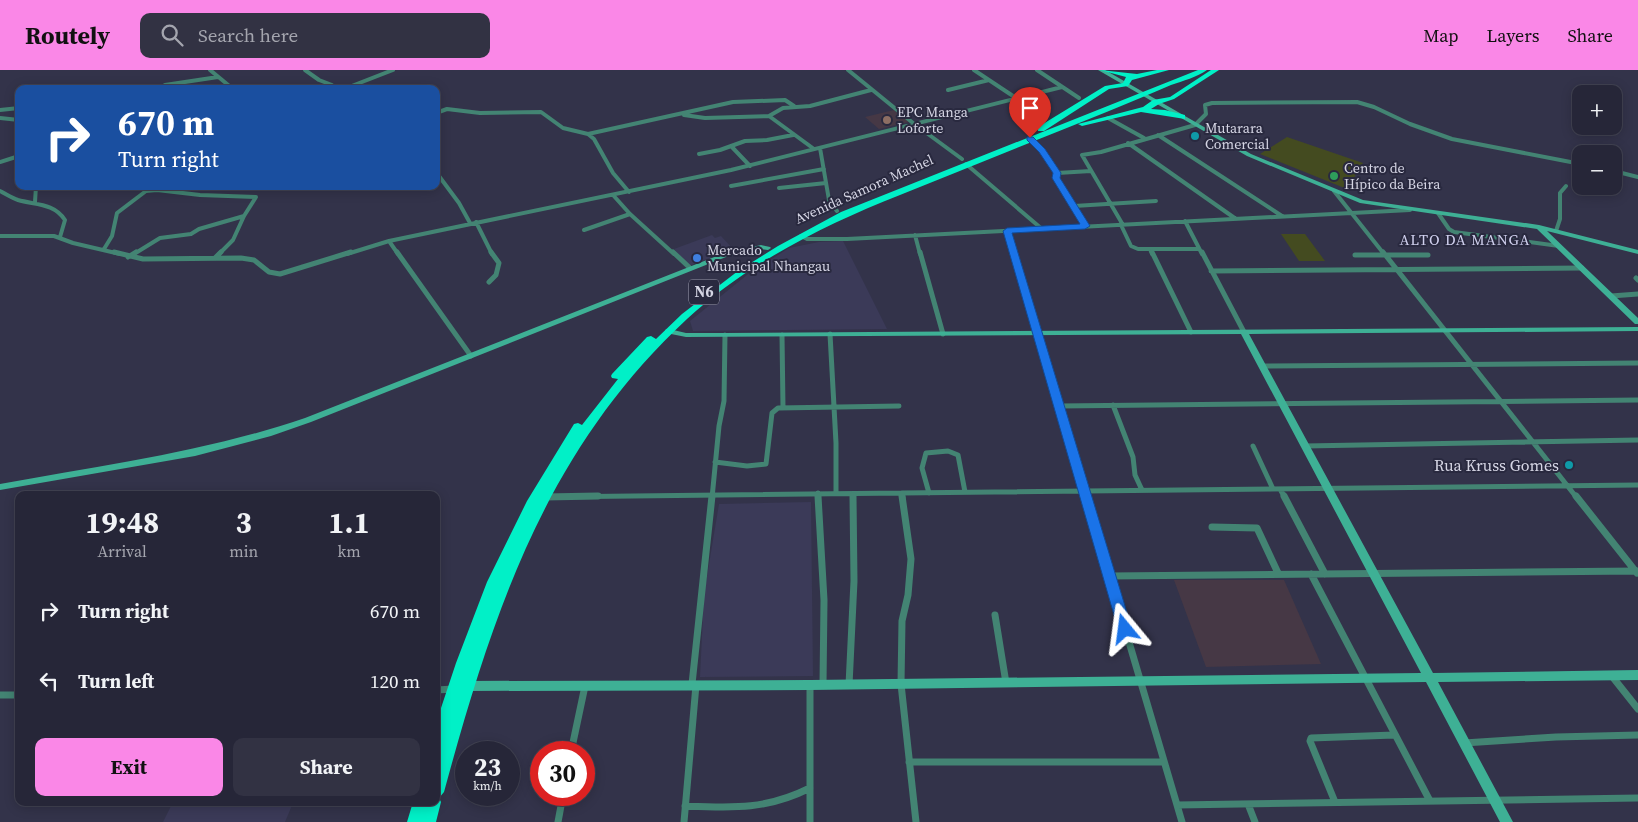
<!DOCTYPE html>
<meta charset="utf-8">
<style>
body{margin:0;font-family:"Source Serif 4",serif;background:#323243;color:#f1f3f6;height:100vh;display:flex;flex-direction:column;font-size:19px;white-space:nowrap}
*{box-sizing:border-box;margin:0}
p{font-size:16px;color:#a4a5ae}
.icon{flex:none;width:28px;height:28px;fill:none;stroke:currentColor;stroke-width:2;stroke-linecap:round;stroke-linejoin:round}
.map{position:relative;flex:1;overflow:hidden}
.side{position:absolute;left:15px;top:421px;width:425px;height:315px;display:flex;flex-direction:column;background:#262638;border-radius:10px;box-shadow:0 2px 12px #0003,0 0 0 1px #424353}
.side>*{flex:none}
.hud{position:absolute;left:15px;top:15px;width:425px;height:105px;border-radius:10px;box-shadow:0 2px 12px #0003,0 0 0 1px #424353;background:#1a4fa0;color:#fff;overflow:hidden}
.tools{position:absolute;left:1572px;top:15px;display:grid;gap:10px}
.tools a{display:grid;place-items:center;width:50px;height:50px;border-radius:10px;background:#262638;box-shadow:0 2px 12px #0003,0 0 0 1px #424353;font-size:25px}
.speed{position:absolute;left:455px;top:671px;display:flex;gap:10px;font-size:25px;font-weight:700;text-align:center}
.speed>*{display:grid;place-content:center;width:65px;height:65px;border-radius:50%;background:#262638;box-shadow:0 2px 12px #0003,0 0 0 1px #424353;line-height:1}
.speed small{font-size:12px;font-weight:400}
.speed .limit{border:8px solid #d22;background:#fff;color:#111}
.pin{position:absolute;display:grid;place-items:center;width:42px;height:42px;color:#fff;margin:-51px -21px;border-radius:50% 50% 50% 0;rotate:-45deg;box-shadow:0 0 5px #0007}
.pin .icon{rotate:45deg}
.me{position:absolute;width:55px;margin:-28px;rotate:344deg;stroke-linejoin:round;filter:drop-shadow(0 0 4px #0008)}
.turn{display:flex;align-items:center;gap:18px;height:105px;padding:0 20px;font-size:22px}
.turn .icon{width:65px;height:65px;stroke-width:2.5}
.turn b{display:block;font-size:35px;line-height:42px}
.eta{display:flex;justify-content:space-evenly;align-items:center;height:85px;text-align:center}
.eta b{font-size:30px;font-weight:700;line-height:35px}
.action{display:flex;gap:10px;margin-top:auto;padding:10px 20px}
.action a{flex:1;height:58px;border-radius:10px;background:#fa87e7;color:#111;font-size:20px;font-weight:700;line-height:58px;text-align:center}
.action a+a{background:#323243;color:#f1f3f6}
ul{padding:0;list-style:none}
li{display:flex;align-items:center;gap:15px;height:70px;padding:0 20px}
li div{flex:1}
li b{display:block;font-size:19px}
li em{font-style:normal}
header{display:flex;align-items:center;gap:30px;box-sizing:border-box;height:70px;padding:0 25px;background:#fa87e7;color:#111}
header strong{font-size:24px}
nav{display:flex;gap:28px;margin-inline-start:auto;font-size:18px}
.search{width:350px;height:45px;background:#323243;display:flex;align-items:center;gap:12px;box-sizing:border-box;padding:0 18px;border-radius:10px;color:#a4a5ae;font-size:19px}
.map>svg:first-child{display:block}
.built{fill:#3b3a58}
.education{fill:#463845}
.green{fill:#444b20}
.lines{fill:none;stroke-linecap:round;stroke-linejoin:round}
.street-far2{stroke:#438473;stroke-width:4}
.street-far1{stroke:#438473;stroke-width:5}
.street{stroke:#438473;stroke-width:7}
.secondary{fill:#3eb095;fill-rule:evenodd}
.highway{fill:#01f0c7;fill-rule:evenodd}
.route{fill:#1a73e8;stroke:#114b97}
.education-dot{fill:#8d6e63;stroke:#29293f;stroke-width:2}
.culture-dot{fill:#0f9aa8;stroke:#29293f;stroke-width:2}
.leisure-dot{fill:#2e9e5b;stroke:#29293f;stroke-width:2}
.shop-dot{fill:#3f7fe0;stroke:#29293f;stroke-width:2}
.labels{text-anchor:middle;stroke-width:4;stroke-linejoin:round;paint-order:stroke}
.far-poi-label{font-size:14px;fill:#d5d5e4;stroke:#29293f;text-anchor:start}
.far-street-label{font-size:14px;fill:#d5d5e4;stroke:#29293f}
.far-neighbourhood-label{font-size:15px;letter-spacing:1px;fill:#d0d0ee;stroke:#29293f}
.shield{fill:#29293f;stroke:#a1a1b2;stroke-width:1}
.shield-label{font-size:15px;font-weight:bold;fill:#d5d5e4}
.poi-label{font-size:16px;fill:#d5d5e4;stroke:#29293f;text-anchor:end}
</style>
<header>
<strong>Routely</strong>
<div class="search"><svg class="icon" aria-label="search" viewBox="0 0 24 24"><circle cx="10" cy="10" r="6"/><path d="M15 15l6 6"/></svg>Search here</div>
<nav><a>Map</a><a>Layers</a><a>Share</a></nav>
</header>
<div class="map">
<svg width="1638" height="752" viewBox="0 0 1638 752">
<rect width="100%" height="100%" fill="#33334a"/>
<path class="built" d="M712,165L715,168L721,166L733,179L689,196L674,179Z
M843,171L887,259L693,261L690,251L747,205L789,178L819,172Z
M811,432L813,606L700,607L704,524L719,434Z
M173,732H293V733L285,752H163Z"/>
<path class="education" d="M894,40L909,52L879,59L865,47Z
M1174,510H1284L1321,594L1206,597Z"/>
<path class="green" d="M1287,67L1363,93L1347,119L1260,84Z
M1281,164H1305L1325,191H1299Z"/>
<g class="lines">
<path class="street-far2" d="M210,0L233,19
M305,0L319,10L332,15V19
M848,0L913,53L962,89
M974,0L1016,28
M1037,0L1079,28
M165,15L218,7
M344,19L393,0
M948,20L989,10
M0,40L19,38
M436,43L447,39L480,43L541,42L563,58L588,64L594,69L613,103L629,122
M684,45L705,48L769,46L814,79
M769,46L783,38L810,36L871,20
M0,48L19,50
M1108,48L1144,68
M588,64L733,32L785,30L794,36
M1158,65L1282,146
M1030,68L1042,81L1057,103L1091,101
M1128,73L1236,149
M731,76L750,96
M820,78L829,130L837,141
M699,84L720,80L745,71L767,70L793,65
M0,92L19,86
M966,94L1042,159
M1614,101L1638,107
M436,102L459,133L470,153
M1057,103L1056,108L1074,136
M731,116L824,99
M779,118L826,113
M0,121C6,124 12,128 18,130C36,135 54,133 65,150L60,167
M146,121L157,120L200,125L256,127L244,146L233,170L219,184
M1334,121L1384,184
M613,125L630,144L674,184
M35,132L36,116
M1438,143L1449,159L1454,162L1559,176
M1185,151L1202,184
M476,152L492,184
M1121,155L1131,176L1138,179H1199
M1123,155L1082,85L1101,82L1195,55L1206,44L1205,35L1212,33L1357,32L1374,37L1410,54L1452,69L1581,94
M1085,156L1074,136L1156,131
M584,160L630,144
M1007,161L1014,184
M1556,161L1560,149V123L1566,116
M915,165L920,184
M0,166H54L73,173L120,184
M801,166L807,169H847L1410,140
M389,171L398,184
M104,179L112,166L117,143L146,121L143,116
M1150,179L1152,184
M134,184L160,168L191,164L199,159L244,146
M347,184L389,171L731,100L1062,17"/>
<path class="street-far1" d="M114,182L143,189L241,188L254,190L269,202L280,204L351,182
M397,182L471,286
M673,182L690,198
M920,182L943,264
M1013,182L1086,428
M1152,182L1191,262
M1202,182L1244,262
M1383,182L1577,428
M1355,185H1428
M128,187L136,182
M215,188L221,182
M1211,201L1582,198
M1636,208L1638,210
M489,212L496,205L499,193L491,182
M1611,226L1638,224
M830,264L836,373V423
M782,265L783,338
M1262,296L1638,293
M1113,335L1133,387L1135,405L1142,420
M1059,336L1638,330
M1253,376L1273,419
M1305,376L1638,370
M715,392L747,396L766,394L772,343L778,338L899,336
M1280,419L1285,428
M818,423V428
M902,423L903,428
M929,423L922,398L926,383L948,381L958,385L965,422
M853,424V428
M545,427L1638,415
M712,428L719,356L724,331L725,265"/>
<path class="street" d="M818,426L824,530L823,615
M902,426L911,489L908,525L902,551L901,614L916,752
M1086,426L1182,752
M1284,426L1325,504
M1576,426L1637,503
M545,427L598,426
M1212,457L1257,458L1278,503
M1311,504L1430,731
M1109,506L1638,501
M995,545L1006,613
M1611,605L1638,639
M692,614L712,426
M810,615V752
M849,615L854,511L853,426
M436,620L454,619
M0,625H19
M1464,673L1556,667L1638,665
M571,682L585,616
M909,692H1164
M1335,732L1310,671L1311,668L1394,665
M1248,734L1255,752
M1177,735L1638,728
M685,736C733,738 766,740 810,718
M558,752L563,725
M684,752L696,615"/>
<path class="secondary" d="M1098,0H1105L1251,84L1363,130L1539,155L1638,180V184L1547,161L1638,248V254H1635L1537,159L1360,133L1247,86Z
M761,175L770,177L771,178L768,180L761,179L726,187L311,352L271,366L195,386L0,420V414C104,395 205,382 305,348L722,184Z
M1638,257V261L1249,264L1433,603L1638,600V610L1438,612L1513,752H1500L1426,612L810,620L467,621L463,620L461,616L463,612L467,611L810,610L1421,603L1241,264L686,267L666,263L665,261L666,259H669L686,263H725Z"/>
<path class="highway" d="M1100,0L1137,4L1157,0H1169L1132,10L1128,16L1109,19L1044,61H1038V57L1105,16L1123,13L1126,7Z
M1198,0H1207C1197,7 1183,11 1171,15C1151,24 1130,32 1109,41C1039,69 970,97 900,125C824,155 748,193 687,249C546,380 493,542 444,722L439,728L441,732L436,752H407L413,732H436V694L439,684L436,685V653L456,593L487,512L527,431L574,354L578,353L582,355L618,309L612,308L611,306L612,304L647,267L651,266L656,269L682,244L738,201L778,176L841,142Z
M1211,0H1219L1174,29L1159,34L1151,39L1165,40L1185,45V49L1141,42L1082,56L1078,54L1143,37L1153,30L1170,27Z"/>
</g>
<path class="route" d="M1027,67H1033L1045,79L1061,103L1060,108L1090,156L1085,159L1012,163L1132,559L1130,563L1125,565L1120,563L1118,559L1003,161L1007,158L1080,154L1052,108L1053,103L1039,82L1027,70Z"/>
<circle class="education-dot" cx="887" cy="50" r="5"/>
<g class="culture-dot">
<circle cx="1195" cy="66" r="5"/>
<circle cx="1569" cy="395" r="5"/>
</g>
<circle class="leisure-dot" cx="1334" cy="106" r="5"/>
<circle class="shop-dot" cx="697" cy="188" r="5"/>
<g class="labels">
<g class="far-poi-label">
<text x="897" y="47">EPC Manga<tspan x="897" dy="16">Loforte</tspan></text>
<text x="1205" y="63">Mutarara<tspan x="1205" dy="16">Comercial</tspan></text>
<text x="1344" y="103">Centro de<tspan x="1344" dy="16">Hípico da Beira</tspan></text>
<text x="707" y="185">Mercado<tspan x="707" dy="16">Municipal Nhangau</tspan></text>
</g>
<g class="far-street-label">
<text transform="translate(864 119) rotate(-24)" y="5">Avenida Samora Machel</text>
</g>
<g class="far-neighbourhood-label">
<text x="1465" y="175">ALTO DA MANGA</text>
</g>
<rect class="shield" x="689" y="209.5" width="30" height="25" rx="4"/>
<g class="shield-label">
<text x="704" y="227">N6</text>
</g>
<g class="poi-label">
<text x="1559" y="401">Rua Kruss Gomes</text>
</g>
</g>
</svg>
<div class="tools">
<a>+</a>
<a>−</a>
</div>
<div class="speed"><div>23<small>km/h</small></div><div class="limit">30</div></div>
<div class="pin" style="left:1030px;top:68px;background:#d93025"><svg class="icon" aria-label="arrive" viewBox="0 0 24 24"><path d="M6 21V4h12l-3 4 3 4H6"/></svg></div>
<svg class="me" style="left:1125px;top:559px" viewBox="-20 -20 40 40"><path d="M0-17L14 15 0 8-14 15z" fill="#1a73e8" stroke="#fff" stroke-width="4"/></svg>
<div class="hud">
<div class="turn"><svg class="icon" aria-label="right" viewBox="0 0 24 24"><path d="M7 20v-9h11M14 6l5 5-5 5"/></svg><div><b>670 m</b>Turn right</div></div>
</div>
<section class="side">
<div class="eta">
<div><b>19:48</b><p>Arrival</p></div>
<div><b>3</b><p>min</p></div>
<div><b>1.1</b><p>km</p></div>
</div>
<ul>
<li><svg class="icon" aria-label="right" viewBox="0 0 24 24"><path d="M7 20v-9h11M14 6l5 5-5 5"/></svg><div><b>Turn right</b></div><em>670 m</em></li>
<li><svg class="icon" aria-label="left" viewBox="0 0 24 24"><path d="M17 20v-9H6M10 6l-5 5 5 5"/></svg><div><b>Turn left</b></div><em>120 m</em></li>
</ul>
<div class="action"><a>Exit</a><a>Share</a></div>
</section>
</div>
